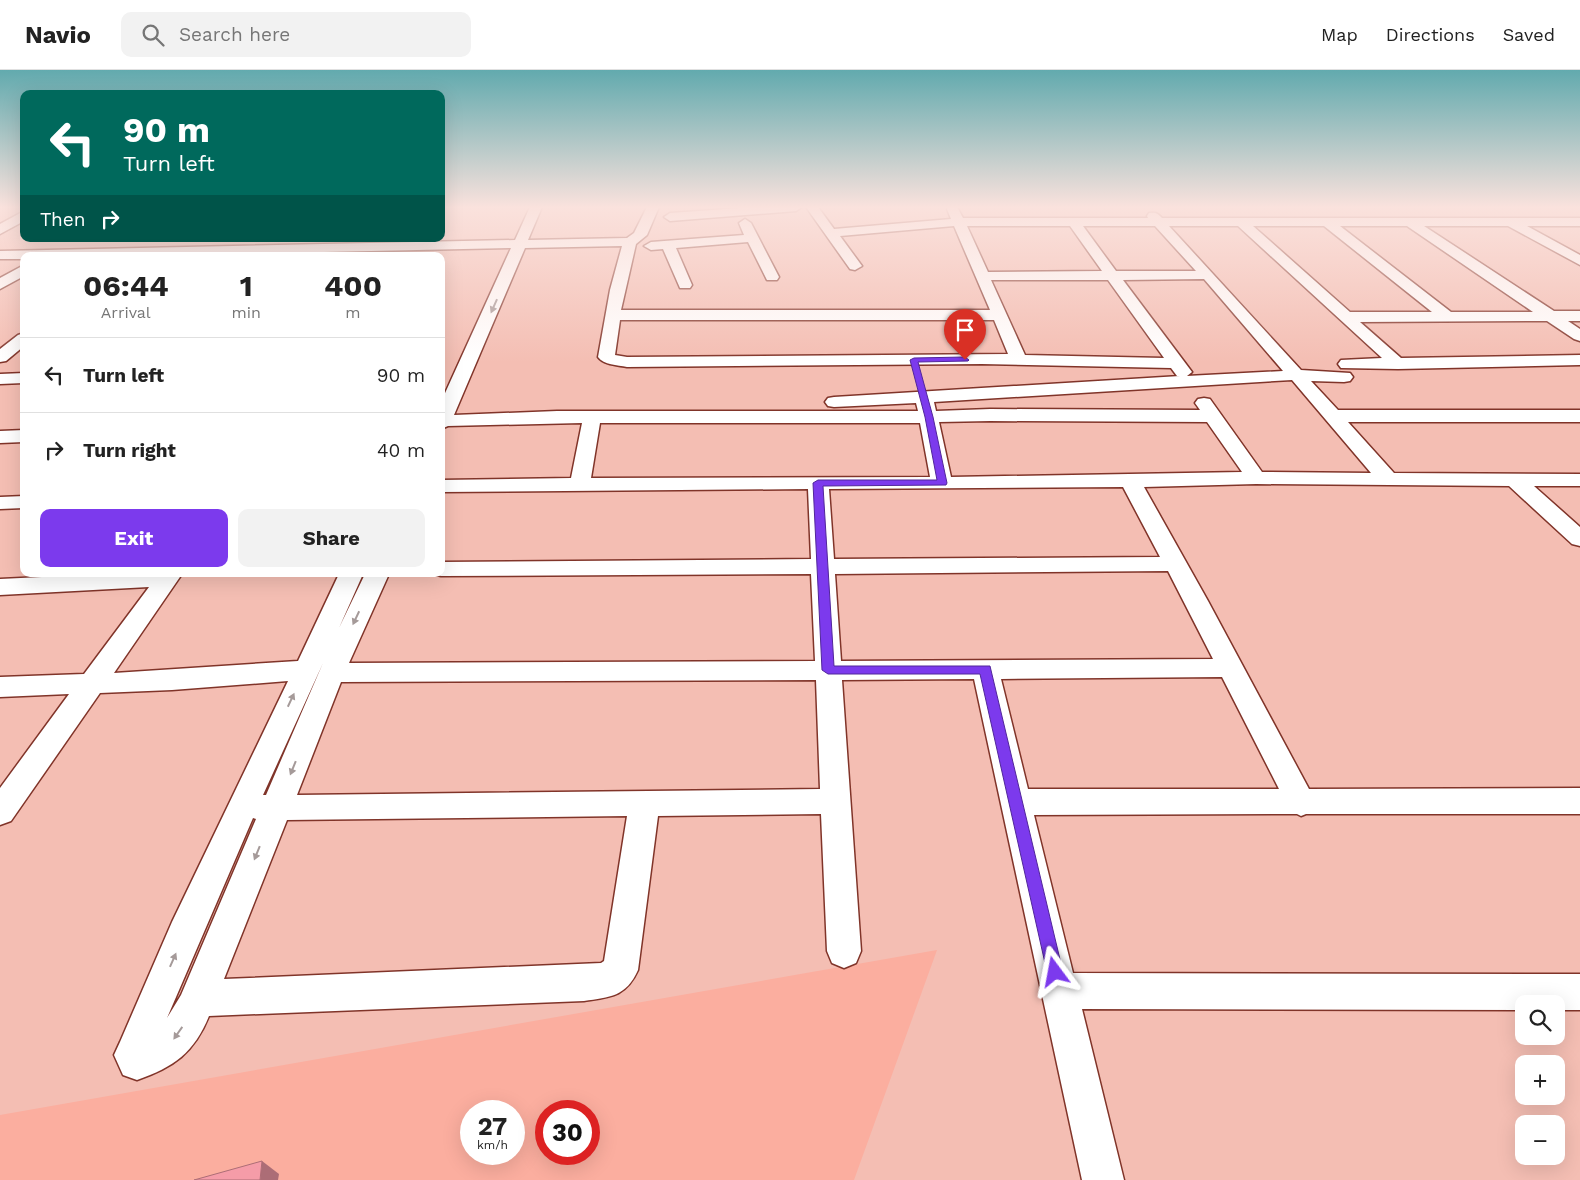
<!DOCTYPE html>
<meta charset="utf-8">
<style>
body{margin:0;font-family:"Work Sans",sans-serif;background:#f2f2f2;color:#222;height:100vh;display:flex;flex-direction:column;font-size:19px;white-space:nowrap}
*{box-sizing:border-box;margin:0}
p{font-size:16px;color:#767676}
.icon{flex:none;width:28px;height:28px;fill:none;stroke:currentColor;stroke-width:2;stroke-linecap:round;stroke-linejoin:round}
.map{position:relative;flex:1;overflow:hidden}
.panel{position:absolute;left:20px;top:182px;width:425px;height:325px;display:flex;flex-direction:column;background:#fff;border-radius:10px;box-shadow:0 5px 20px #0002}
.panel>*{flex:none}
.banner{position:absolute;left:20px;top:20px;width:425px;height:152px;border-radius:10px;box-shadow:0 5px 20px #0002;background:#00695c;color:#fff;overflow:hidden}
.buttons{position:absolute;left:1515px;top:925px;display:grid;gap:10px}
.buttons a{display:grid;place-items:center;width:50px;height:50px;border-radius:10px;background:#fff;box-shadow:0 5px 20px #0002;font-size:25px}
.speed{position:absolute;left:460px;top:1030px;display:flex;gap:10px;font-size:25px;font-weight:700;text-align:center}
.speed>*{display:grid;place-content:center;width:65px;height:65px;border-radius:50%;background:#fff;box-shadow:0 5px 20px #0002;line-height:1}
.speed small{font-size:12px;font-weight:400}
.speed .limit{border:8px solid #d22;background:#fff;color:#111}
.pin{position:absolute;display:grid;place-items:center;width:42px;height:42px;color:#fff;margin:-51px -21px;border-radius:50% 50% 50% 0;rotate:-45deg;box-shadow:0 0 5px #0007}
.pin .icon{rotate:45deg}
.me{position:absolute;width:55px;margin:-28px;rotate:347deg;stroke-linejoin:round;filter:drop-shadow(0 0 4px #0008)}
.turn{display:flex;align-items:center;gap:18px;height:105px;padding:0 20px;font-size:22px}
.turn .icon{width:65px;height:65px;stroke-width:2.5}
.turn b{display:block;font-size:35px;line-height:42px}
.then{display:flex;align-items:center;height:48px;padding:0 20px;background:#0003;gap:10px;font-size:19px}
.eta{display:flex;justify-content:space-evenly;align-items:center;height:85px;text-align:center}
.eta b{font-size:30px;font-weight:700;line-height:35px}
.action{display:flex;gap:10px;margin-top:auto;padding:10px 20px}
.action a{flex:1;height:58px;border-radius:10px;background:#7c3aed;color:#fff;font-size:20px;font-weight:700;line-height:58px;text-align:center}
.action a+a{background:#f2f2f2;color:#222}
ul{padding:0;list-style:none}
li{display:flex;align-items:center;gap:15px;height:75px;padding:0 20px;border-top:1px solid #e0e0e0}
li div{flex:1}
li b{display:block;font-size:19px}
li em{font-style:normal}
header{display:flex;align-items:center;gap:30px;box-sizing:border-box;height:70px;padding:0 25px;background:#fff;border-bottom:1px solid #e0e0e0}
header strong{font-size:24px}
nav{display:flex;gap:28px;margin-inline-start:auto;font-size:18px}
.search{width:350px;height:45px;background:#f2f2f2;display:flex;align-items:center;gap:12px;box-sizing:border-box;padding:0 18px;border-radius:10px;color:#767676;font-size:19px}
.map>svg:first-child{display:block}
.built{fill:#fbae9f;fill-rule:evenodd}
.lines{fill:none;stroke-linecap:round;stroke-linejoin:round}
.street-casing{stroke:#803429;stroke-width:3}
.street{fill:#fff;fill-rule:evenodd}
.shaded-wall{fill:#ac6d76}
.building{fill:#f59ca8;stroke:#ac6d76}
.oneway{fill:#a59a99}
.route{fill:#7c3aed;stroke:#51269a}
</style>
<header>
<strong>Navio</strong>
<div class="search"><svg class="icon" aria-label="search" viewBox="0 0 24 24"><circle cx="10" cy="10" r="6"/><path d="M15 15l6 6"/></svg>Search here</div>
<nav><a>Map</a><a>Directions</a><a>Saved</a></nav>
</header>
<div class="map">
<svg width="1580" height="1110" viewBox="0 0 1580 1110">
<rect width="100%" height="100%" fill="#f4beb3"/>
<path class="built" d="M937,880L854,1110H0V1045ZM471,1041H514V1084H471ZM546,1041H589V1084H546Z"/>
<g class="lines">
<defs>
<path id="street" d="M530,137H542L528,170L627,168L634,163L647,137H659L647,165L636,174L621,240H990L954,156L840,166L862,196L855,200L850,199L806,137H818L834,159L951,149L947,139L949,137H957L963,148H1148L1147,146L1149,143C1155,142 1158,143 1162,148H1580V156H1527L1580,185V195L1508,156H1424L1554,241H1580V251H1568L1580,259V271L1574,269L1547,251L1360,252L1401,288L1580,285V295L1398,299L1341,298L1338,294L1341,290L1382,288L1238,156H1169L1301,300L1350,303L1353,307L1350,311L1344,312L1311,311L1338,340H1580V352H1348L1394,403L1580,404V416H1534L1580,457V476L1572,474L1509,416L1256,414L1144,417L1208,531L1309,719L1580,718V744H1306L1301,746L1297,744L1034,745L1073,903L1580,904V940H1556V934H1524V940L1082,939L1124,1110H1082L974,609L842,610L861,881L856,893L844,898L832,893L827,881L821,744L658,746L638,900C626,927 610,927 584,931L209,946C194,983 174,997 137,1010L123,1005L114,985L120,972L172,852L288,611L172,620L100,623L11,751L0,755V718L69,624L0,627V607L84,604L149,517L0,525V509L104,504H182L114,603L298,591L339,504H363L339,558L365,504H389L349,593L815,591L811,504L441,506L432,504H441V492L811,489L808,419L441,422V410L571,408L582,353L448,356L441,359V332L511,178L138,186H24V189H0V181L515,170ZM967,156H1070L1102,201L988,202ZM1083,156H1155L1196,201H1116ZM1253,156H1324L1432,242H1350ZM1340,156H1407L1533,242H1451ZM622,176L610,220L598,287C604,295 617,295 627,297L982,294L1171,298L1177,306H1180L834,327L828,328L825,332L828,336L834,337L916,333L918,341H557L454,345L525,178ZM1204,209L1283,301L1187,306L1192,302L1123,210ZM991,210H1108L1164,288L1025,285ZM620,250H994L1008,284L627,287L615,285ZM1292,310L1371,403L1262,402L1210,329L1204,328L1198,329L1195,333L1200,340L990,339L936,341L934,332ZM990,351L1207,352L1242,402L951,407L939,352ZM600,353H920L930,407L591,408ZM1123,417L1160,487L834,489L829,419ZM1168,501L1213,589L841,591L835,504ZM323,593L266,725H263ZM1222,607L1279,719H1028L1001,609ZM816,610L820,719L297,725L341,612ZM627,746L604,891L601,893L224,909L287,750ZM253,748L256,749L181,925L167,948Z
M755,137H802L796,141L670,151L664,147L670,143Z
M24,141V151L0,164V154Z
M745,149L751,153L779,207L777,210H767L748,172L676,178L692,215L690,218H680L663,179L651,180L644,176L651,172L744,165L739,153Z
M24,195V206L0,219V208Z
M24,263V276L6,291L0,292V279L18,265Z
M24,303V313L0,314V304Z
M24,360V372L0,373V361Z
M24,426V438L0,439V427Z"/>
</defs>
<use href="#street" class="street-casing"/>
<use href="#street" class="street"/>
</g>
<path class="shaded-wall" d="M262,1091L279,1104L278,1110H260Z"/>
<path class="building" d="M262,1091L260,1110H194Z"/>
<defs><path id="oneway-solid" d="M-6-.8H1V-3.2L6.5 0L1 3.2V.8H-6Z" transform="scale(1.25)"/></defs>
<g class="oneway">
<use href="#oneway-solid" transform="translate(494 236) rotate(114)"/>
<use href="#oneway-solid" transform="translate(356 548) rotate(115)"/>
<use href="#oneway-solid" transform="translate(291 630) rotate(-65)"/>
<use href="#oneway-solid" transform="translate(293 698) rotate(112)"/>
<use href="#oneway-solid" transform="translate(257 783) rotate(112)"/>
<use href="#oneway-solid" transform="translate(173 890) rotate(-66)"/>
<use href="#oneway-solid" transform="translate(178 963) rotate(125)"/>
</g>
<linearGradient id="sky" x2="0" y2="1"><stop stop-color="#62aaae"/><stop offset="0.47" stop-color="#fae2dd"/><stop offset="1" stop-color="#fae2dd" stop-opacity="0"/></linearGradient>
<rect width="1580" height="292" fill="url(#sky)"/>
<path class="route" d="M965,287L969,290L968,291L918,292L933,347L947,413L946,415L823,416L834,596H990L1063,902L1061,908L1055,910L1049,908L1047,902L980,604H828L822,600L813,413L818,410H937L925,347L910,290L914,288Z"/>
</svg>
<div class="buttons">
<a><svg class="icon" aria-label="search" viewBox="0 0 24 24"><circle cx="10" cy="10" r="6"/><path d="M15 15l6 6"/></svg></a>
<a>+</a>
<a>−</a>
</div>
<div class="speed"><div>27<small>km/h</small></div><div class="limit">30</div></div>
<div class="pin" style="left:965px;top:290px;background:#d93025"><svg class="icon" aria-label="arrive" viewBox="0 0 24 24"><path d="M6 21V4h12l-3 4 3 4H6"/></svg></div>
<svg class="me" style="left:1055px;top:902px" viewBox="-20 -20 40 40"><path d="M0-17L14 15 0 8-14 15z" fill="#7c3aed" stroke="#fff" stroke-width="4"/></svg>
<div class="banner">
<div class="turn"><svg class="icon" aria-label="left" viewBox="0 0 24 24"><path d="M17 20v-9H6M10 6l-5 5 5 5"/></svg><div><b>90 m</b>Turn left</div></div>
<div class="then">Then<svg class="icon" aria-label="right" viewBox="0 0 24 24"><path d="M7 20v-9h11M14 6l5 5-5 5"/></svg></div>
</div>
<section class="panel">
<div class="eta">
<div><b>06:44</b><p>Arrival</p></div>
<div><b>1</b><p>min</p></div>
<div><b>400</b><p>m</p></div>
</div>
<ul>
<li><svg class="icon" aria-label="left" viewBox="0 0 24 24"><path d="M17 20v-9H6M10 6l-5 5 5 5"/></svg><div><b>Turn left</b></div><em>90 m</em></li>
<li><svg class="icon" aria-label="right" viewBox="0 0 24 24"><path d="M7 20v-9h11M14 6l5 5-5 5"/></svg><div><b>Turn right</b></div><em>40 m</em></li>
</ul>
<div class="action"><a>Exit</a><a>Share</a></div>
</section>
</div>
